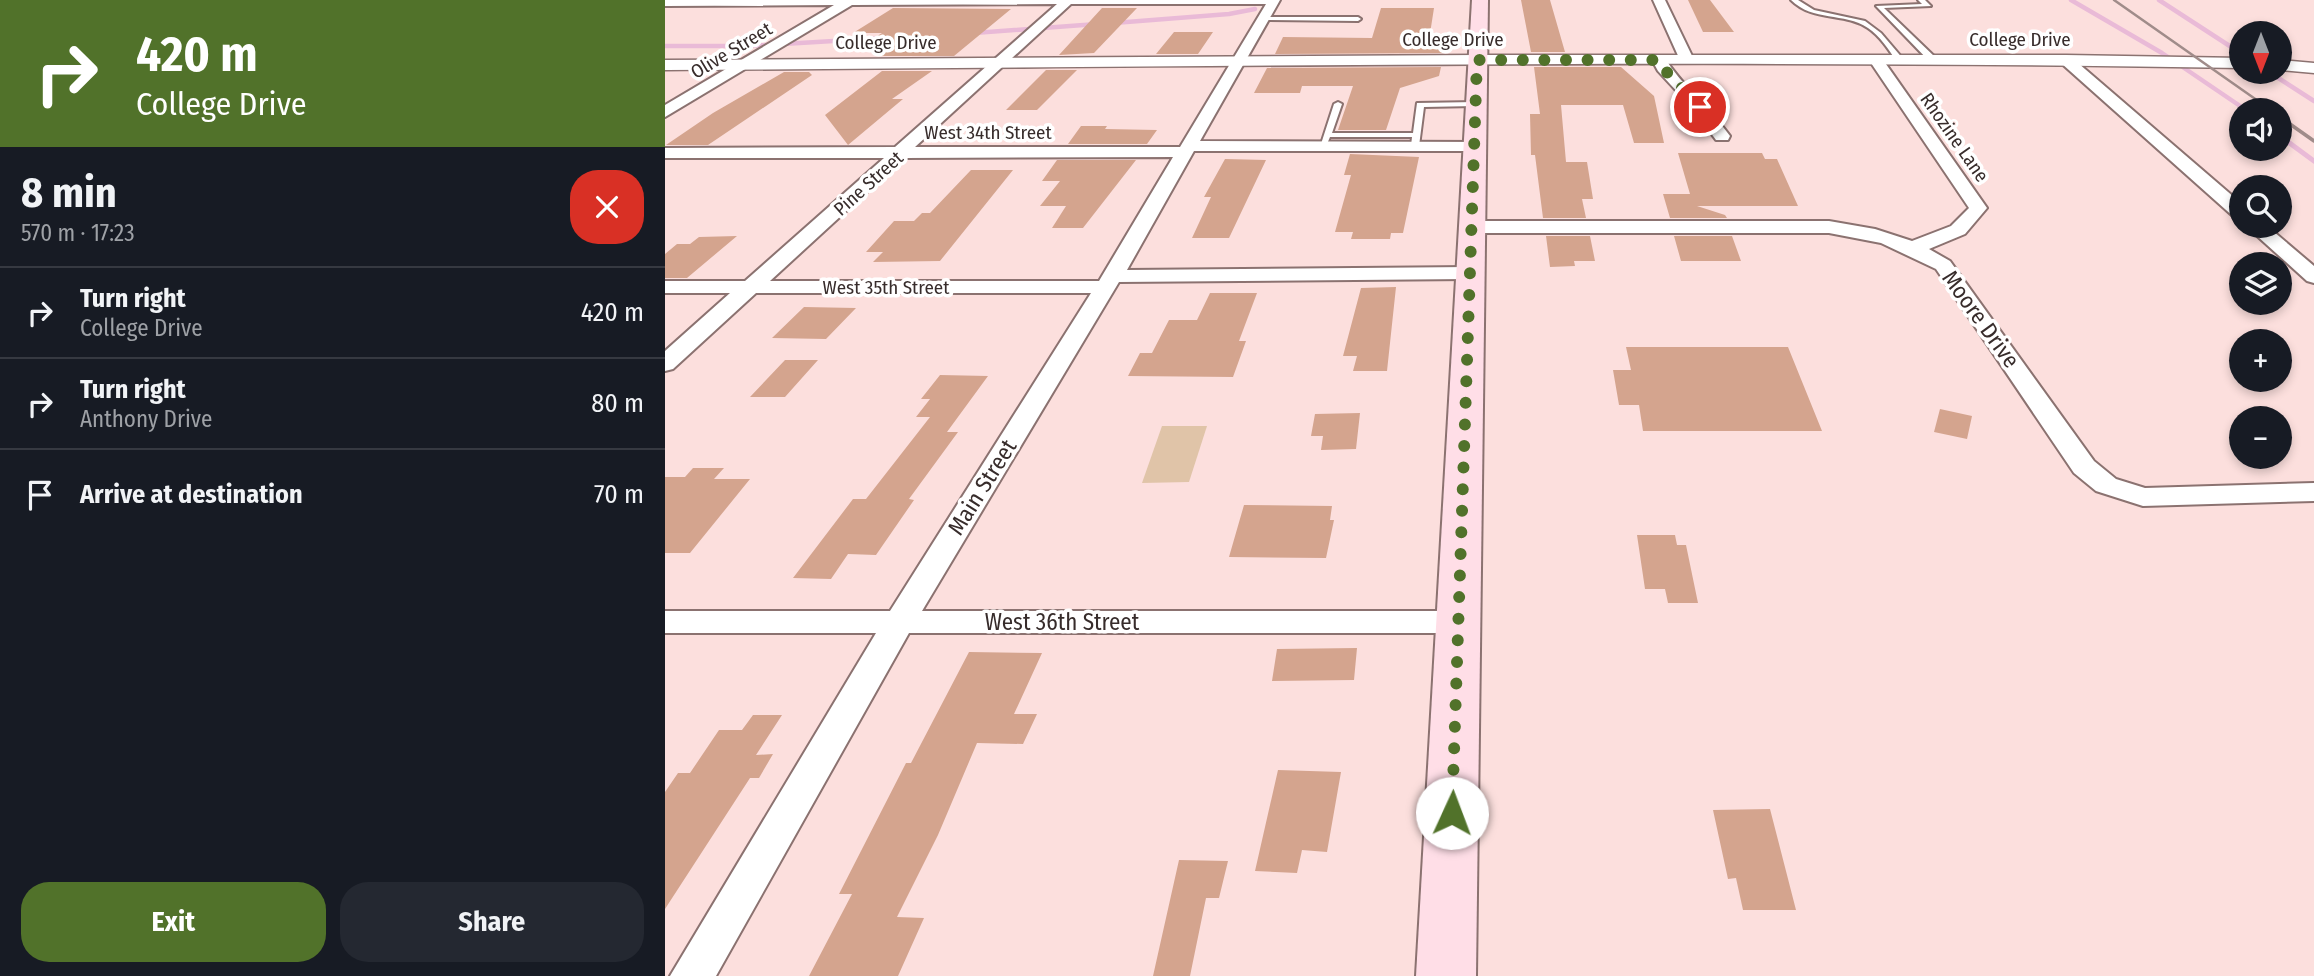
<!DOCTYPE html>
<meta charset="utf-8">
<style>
body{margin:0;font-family:"Fira Sans Condensed",sans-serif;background:#242831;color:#f1f3f6;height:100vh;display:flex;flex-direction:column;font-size:26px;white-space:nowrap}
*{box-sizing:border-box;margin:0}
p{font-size:23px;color:#9ea1a6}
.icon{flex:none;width:38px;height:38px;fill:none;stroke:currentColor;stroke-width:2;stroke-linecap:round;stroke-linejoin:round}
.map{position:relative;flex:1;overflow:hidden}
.drawer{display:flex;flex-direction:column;background:#171b24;width:665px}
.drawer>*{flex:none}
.top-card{background:#51722a;color:#fff;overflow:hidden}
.needle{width:46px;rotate:180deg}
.tools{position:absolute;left:1564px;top:21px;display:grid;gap:14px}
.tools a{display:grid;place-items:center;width:63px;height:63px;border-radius:50%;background:#171b24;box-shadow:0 4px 10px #0003;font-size:35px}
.pin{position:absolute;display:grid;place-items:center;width:60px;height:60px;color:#fff;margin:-30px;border:4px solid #fff;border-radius:50%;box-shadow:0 2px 7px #0007}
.me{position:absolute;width:77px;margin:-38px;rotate:2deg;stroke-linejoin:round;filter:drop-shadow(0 0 5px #0008)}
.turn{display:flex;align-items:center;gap:24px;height:147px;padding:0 21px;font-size:32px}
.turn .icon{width:91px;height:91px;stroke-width:2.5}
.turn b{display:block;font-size:49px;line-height:60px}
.round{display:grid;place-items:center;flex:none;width:74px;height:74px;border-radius:28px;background:#242831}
.summary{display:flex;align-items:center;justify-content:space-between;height:119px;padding:0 21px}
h1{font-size:42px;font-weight:700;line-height:52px}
.cta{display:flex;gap:14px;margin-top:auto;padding:14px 21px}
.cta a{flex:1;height:80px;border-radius:28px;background:#51722a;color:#fff;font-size:28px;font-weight:700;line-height:80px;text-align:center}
.cta a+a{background:#242831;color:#f1f3f6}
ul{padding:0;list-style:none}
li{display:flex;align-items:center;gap:21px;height:91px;padding:0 21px;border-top:2px solid #363941}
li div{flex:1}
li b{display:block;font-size:26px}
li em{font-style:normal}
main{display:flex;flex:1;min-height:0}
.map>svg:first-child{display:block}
.green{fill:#e0c4a8}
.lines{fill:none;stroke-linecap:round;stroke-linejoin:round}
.stream-far1{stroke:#e9bad7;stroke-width:4.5}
.stream{stroke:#e9bad7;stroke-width:5}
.building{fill:#d4a48e}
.service-casing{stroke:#8b7270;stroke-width:4}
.minor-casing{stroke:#8b7270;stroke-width:4}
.tertiary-casing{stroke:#8b7270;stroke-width:3}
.secondary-casing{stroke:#8b7270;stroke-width:4}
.service{fill:#fff;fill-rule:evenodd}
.minor{fill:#fff;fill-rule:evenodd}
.tertiary{fill:#fff;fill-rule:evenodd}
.secondary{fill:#ffdee7;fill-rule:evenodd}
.rail-far1{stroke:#a08c8a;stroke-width:2.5}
.rail{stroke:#a08c8a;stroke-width:3.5}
.route{stroke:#51722a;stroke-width:12;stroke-dasharray:0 21.6}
.labels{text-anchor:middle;stroke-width:7;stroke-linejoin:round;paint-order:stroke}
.far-street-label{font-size:19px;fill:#372c2b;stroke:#fff}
.street-label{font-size:23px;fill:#372c2b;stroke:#fff}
</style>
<main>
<section class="drawer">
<div class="top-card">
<div class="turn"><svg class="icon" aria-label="right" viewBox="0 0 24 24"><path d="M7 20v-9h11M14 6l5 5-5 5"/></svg><div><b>420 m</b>College Drive</div></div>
</div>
<div class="summary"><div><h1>8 min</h1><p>570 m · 17:23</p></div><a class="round" style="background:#d93025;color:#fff"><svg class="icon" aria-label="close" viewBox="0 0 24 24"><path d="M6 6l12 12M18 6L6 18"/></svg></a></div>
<ul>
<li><svg class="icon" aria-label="right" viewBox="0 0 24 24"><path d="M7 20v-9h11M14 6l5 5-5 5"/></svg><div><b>Turn right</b><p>College Drive</p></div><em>420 m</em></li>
<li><svg class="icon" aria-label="right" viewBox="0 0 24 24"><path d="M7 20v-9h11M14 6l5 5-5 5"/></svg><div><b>Turn right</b><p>Anthony Drive</p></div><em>80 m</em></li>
<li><svg class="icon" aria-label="arrive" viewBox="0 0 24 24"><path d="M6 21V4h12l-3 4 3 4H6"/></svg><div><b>Arrive at destination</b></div><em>70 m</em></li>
</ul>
<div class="cta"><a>Exit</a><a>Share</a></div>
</section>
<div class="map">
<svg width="1649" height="976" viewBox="0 0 1649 976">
<rect width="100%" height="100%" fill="#fcdfdd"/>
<path class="green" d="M497,426H542L524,482L477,483Z"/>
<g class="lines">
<path class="stream-far1" d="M1406,0L1497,53L1581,110
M1494,0L1577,54
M449,23L564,14L590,9
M309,33L432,24
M0,46H83L219,38
M1604,72L1649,101"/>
<path class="stream" d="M1615,136L1649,161"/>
</g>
<path class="building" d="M856,0H885L900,52H866Z
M1023,0H1045L1069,32H1038Z
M228,8L346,9L289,56H216L205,41L217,33H188Z
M437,8H472L429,53L394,55Z
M716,8H769L764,40H781L778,53L610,54L618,37L707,38Z
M509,32H548L533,54H491Z
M776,67L774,76L735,88L721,130H673L688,86H637L635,93H589L602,68Z
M869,67H956L989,96L999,143H969L958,105H896L901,162H922L928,199H917L921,218H878L870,155H866L865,114H875Z
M381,70H412L372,110H341Z
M217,71H267L227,99H238L183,145L160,115Z
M119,72H144L147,75L43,145H1L48,113Z
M416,126H442L440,129L492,130L482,144H403Z
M1013,153H1097L1100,159H1112L1133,206H1032L1060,215L1062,218H1005L998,194H1025Z
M685,154L754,157L738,233H726L725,239H686L688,232H670L686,175H679Z
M560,159L601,160L564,238H527L546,197H539Z
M392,160H471L418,228H387L401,206H375L395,181H377Z
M306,170H348L275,261L208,262L218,252H201L229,221H249L257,213H265Z
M72,236L22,278H0V254L12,244H25L34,237Z
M881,236H925L930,261H909L910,266L885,267Z
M1009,236H1067L1076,261H1016Z
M731,287L722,371H688L692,356H678L696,288Z
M545,293H592L574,341H581L568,377L463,376L475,353H487L504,320H532Z
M139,307L191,308L161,339L107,338Z
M961,347H1123L1157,431H978L974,405H954L948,370H966Z
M120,360H153L120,397H85Z
M275,375L323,376L282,432H293L244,499L249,500L211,555L183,554L166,579L128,578L188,499H201L265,417H251L265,399H256Z
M1275,409L1307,416L1302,439L1269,432Z
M695,413L691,449L656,450L658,436H646L650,414Z
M28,468H59L49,479H85L25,553H0V477H20Z
M579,505L667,506L665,520H669L661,558L564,557Z
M972,535H1010L1012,545H1021L1033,603H1003L1000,589H980Z
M692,648L689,680L607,681L612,649Z
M304,652L377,653L349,714H372L358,744L312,743L273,835L232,917L259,918L233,976H144L187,894H174L241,763H246Z
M88,715H117L91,755L108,754L94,778H85L0,909V792L13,773H25L54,730H77Z
M613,770L676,772L662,852L637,850L632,873L590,871Z
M1105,809L1131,910H1078L1071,878L1063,879L1048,810Z
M514,860L563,861L554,898H541L525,976H488Z"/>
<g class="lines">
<defs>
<path id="service" d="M1126,0H1133L1149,10L1200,21L1216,33L1239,60L1232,62C1224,50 1215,36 1203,28C1179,12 1148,22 1126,0Z
M1253,0H1260L1266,6L1219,8L1271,58V62H1265L1211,6L1257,4Z
M599,17H693L696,19L693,21L597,20Z
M673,102L677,104L667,133H748L752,103L811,102L815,104L811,106L759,107L754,146L750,149L746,146L747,137H665L662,144H656L669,104Z"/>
<path id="minor" d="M0,0H615L535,141L816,142L818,146L816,150L810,151H529L462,270L804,267L811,269L815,273L811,277L804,279L454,282L257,611H794L805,614L810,622L805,630L794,633H244L51,976H5L211,633H0V611H225L426,293H91L8,369L0,371V351L65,293H0V281H80L219,158H0V148L230,147L392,4L187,5L0,117V105L169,5L0,6ZM406,4H601L515,147H250ZM508,157L434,281H105L239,158Z
M988,0H1000L1029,60L1027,63H1017L1015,60Z
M994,56L999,57C1017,86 1045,108 1065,136L1063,140H1051L1029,110L993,71L987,60Z
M1211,56L1216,57L1322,208L1300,234L1264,249L1285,261L1429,461L1451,479L1480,488L1649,483V501L1478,506L1431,491L1409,473L1271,269L1216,243L1164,233H808L798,227L808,221H1164L1210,229L1247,241L1286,226L1304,208L1204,60Z
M1401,56L1406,57L1577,204V220L1570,218L1396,63V57Z
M1581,226H1602L1649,266V283L1642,281Z"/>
<path id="tertiary" d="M812,55H1401L1577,58V68C1051,59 525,67 0,70V60Z
M1615,60L1649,63V73L1615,70Z"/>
<path id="secondary" d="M807,0H823L811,976H751Z"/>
</defs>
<use href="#service" class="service-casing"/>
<use href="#minor" class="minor-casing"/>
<use href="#tertiary" class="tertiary-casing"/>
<use href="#secondary" class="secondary-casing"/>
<use href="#service" class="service"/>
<use href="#minor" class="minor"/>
<use href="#tertiary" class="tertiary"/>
<use href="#secondary" class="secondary"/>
<path class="rail-far1" d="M1449,0L1606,110"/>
<path class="rail" d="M1615,117L1649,141"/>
</g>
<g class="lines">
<path class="route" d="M787,813L812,60H994L998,68L1035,107"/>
</g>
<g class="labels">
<g class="far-street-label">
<text x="788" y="46">College Drive</text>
<text x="1355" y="46">College Drive</text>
<text x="221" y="49">College Drive</text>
<text transform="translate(66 50) rotate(-31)" y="7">Olive Street</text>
<text x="323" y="139">West 34th Street</text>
<text transform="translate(1290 137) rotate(55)" y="7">Rhozine Lane</text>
<text transform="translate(203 183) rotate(-42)" y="7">Pine Street</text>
<text x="221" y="294">West 35th Street</text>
</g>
<g class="street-label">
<text transform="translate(1316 319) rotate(54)" y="8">Moore Drive</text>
<text transform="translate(317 487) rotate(-58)" y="8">Main Street</text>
<text x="397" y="630">West 36th Street</text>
</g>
</g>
</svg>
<div class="tools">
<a><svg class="needle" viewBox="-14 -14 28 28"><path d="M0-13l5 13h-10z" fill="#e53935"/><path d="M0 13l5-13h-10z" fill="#9ea1a6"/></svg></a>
<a><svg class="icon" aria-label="sound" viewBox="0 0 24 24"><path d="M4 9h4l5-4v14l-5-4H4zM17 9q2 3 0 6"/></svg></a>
<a><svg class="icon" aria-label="search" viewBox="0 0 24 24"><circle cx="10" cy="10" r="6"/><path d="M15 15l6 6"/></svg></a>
<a><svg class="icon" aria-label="layers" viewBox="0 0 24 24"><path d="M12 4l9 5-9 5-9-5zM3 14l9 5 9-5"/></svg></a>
<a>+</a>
<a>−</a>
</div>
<div class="pin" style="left:1035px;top:107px;background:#d93025"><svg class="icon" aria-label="arrive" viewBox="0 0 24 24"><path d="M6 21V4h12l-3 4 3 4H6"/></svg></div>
<svg class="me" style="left:787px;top:813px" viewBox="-20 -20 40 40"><circle r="19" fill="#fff"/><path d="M0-13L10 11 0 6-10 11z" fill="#51722a"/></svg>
</div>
</main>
